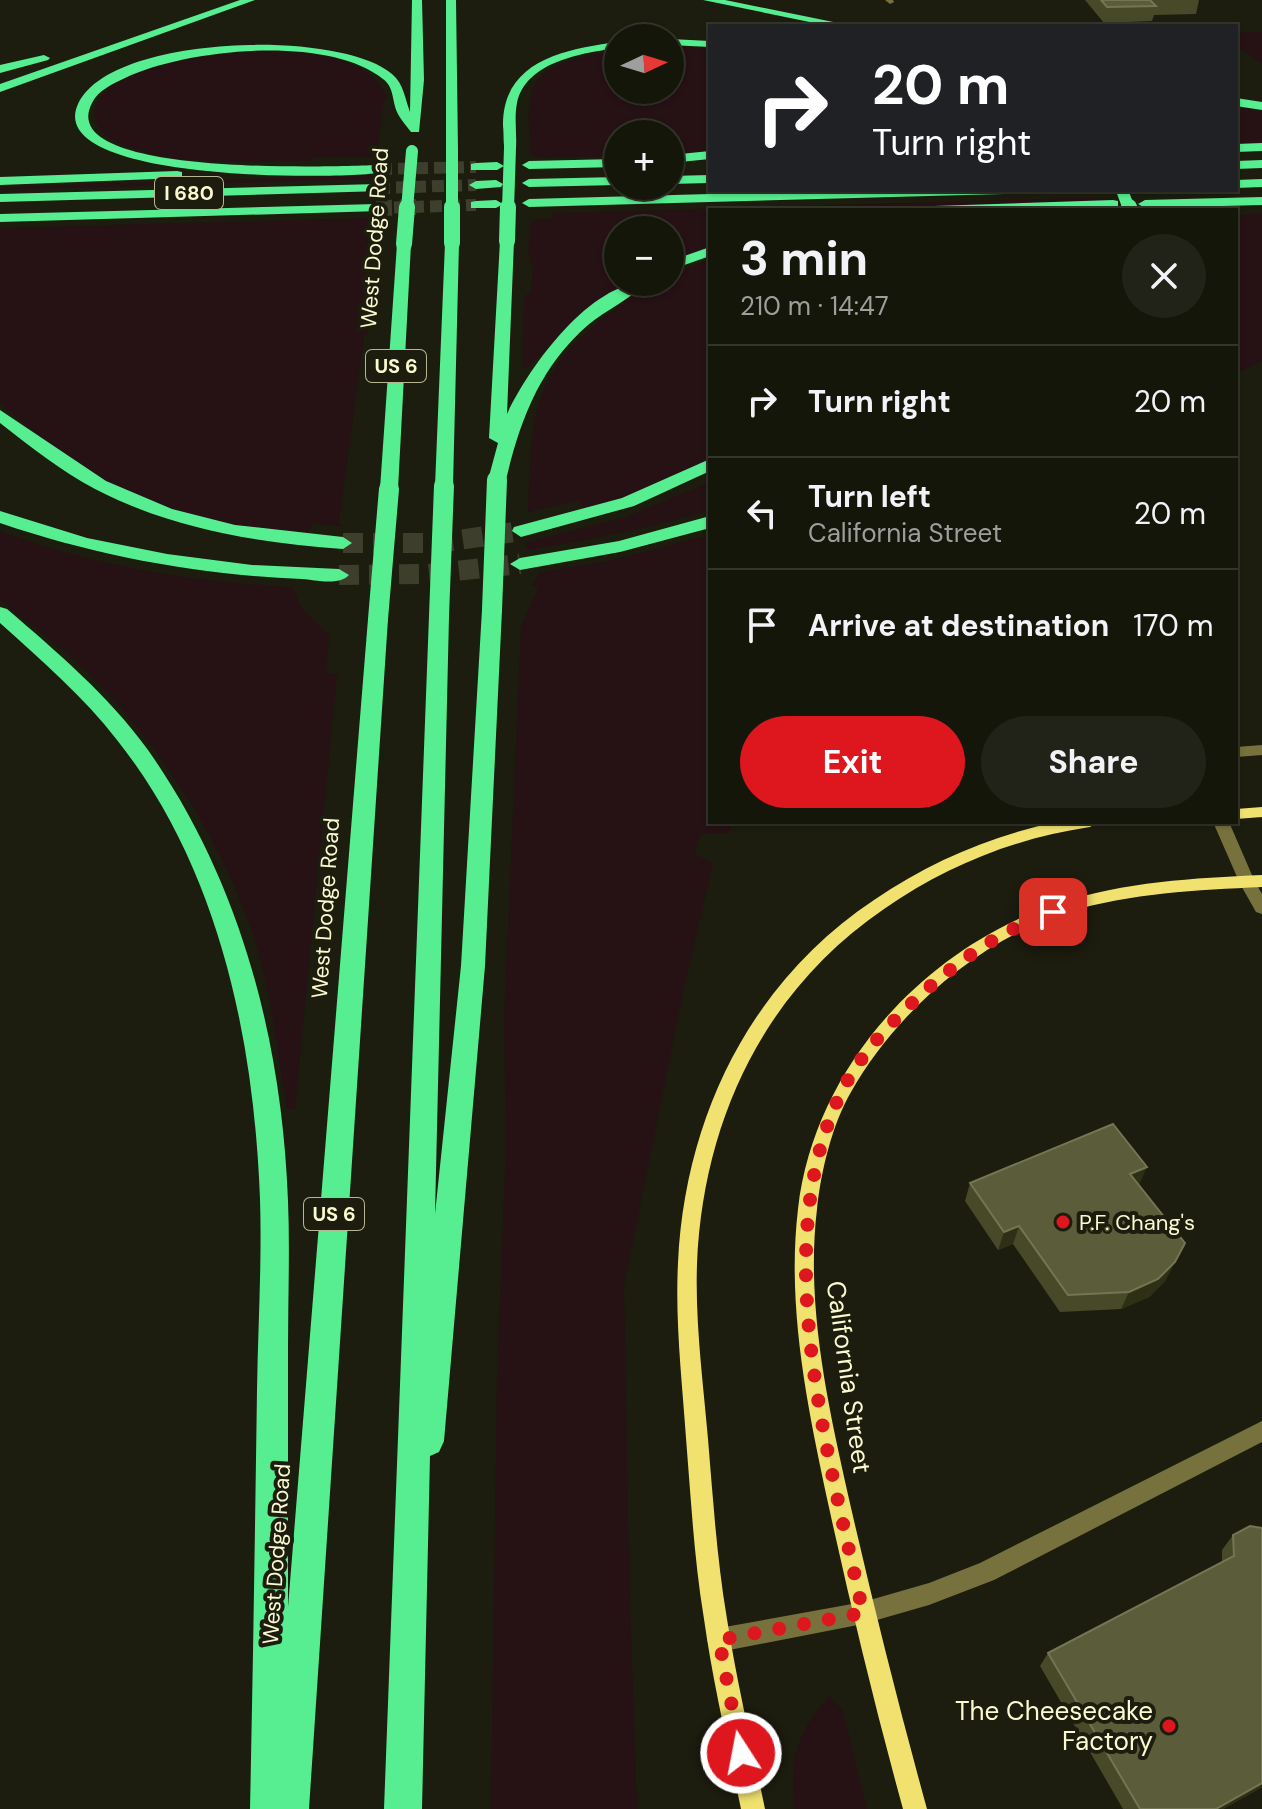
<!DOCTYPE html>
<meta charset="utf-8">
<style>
body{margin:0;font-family:"DM Sans",sans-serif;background:#222318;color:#f1f3f6;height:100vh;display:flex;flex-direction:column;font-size:30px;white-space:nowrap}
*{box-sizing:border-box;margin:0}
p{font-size:26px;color:#9d9f9c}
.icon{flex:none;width:44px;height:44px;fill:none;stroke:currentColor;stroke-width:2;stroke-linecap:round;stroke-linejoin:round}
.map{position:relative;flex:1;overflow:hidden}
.drawer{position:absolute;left:708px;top:208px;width:530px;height:616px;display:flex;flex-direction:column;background:#15160a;border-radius:0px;box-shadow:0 2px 6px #0004,0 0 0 2px #34352b}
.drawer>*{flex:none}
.hud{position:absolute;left:708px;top:24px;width:530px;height:168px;border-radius:0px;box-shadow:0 2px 6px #0004,0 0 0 2px #34352b;background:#202124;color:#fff;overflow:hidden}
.needle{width:52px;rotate:86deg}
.buttons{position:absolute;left:604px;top:24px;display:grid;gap:16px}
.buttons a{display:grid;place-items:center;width:80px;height:80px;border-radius:50%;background:#15160a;box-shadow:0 2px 6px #0004,0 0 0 2px #34352b;font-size:40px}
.pin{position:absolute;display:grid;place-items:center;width:68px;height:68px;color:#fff;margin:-34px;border-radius:16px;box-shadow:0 4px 12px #0006}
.me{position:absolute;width:88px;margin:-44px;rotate:349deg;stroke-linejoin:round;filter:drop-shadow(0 0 6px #0008)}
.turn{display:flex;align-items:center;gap:28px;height:168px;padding:0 32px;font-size:36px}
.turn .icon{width:104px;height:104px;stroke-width:2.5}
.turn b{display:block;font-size:56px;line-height:68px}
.round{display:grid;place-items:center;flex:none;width:84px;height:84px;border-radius:42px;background:#222318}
.overview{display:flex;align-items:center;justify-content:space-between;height:136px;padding:0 32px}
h1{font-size:48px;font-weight:700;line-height:60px}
.button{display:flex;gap:16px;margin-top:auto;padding:16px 32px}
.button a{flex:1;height:92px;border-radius:48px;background:#de161e;color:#fff;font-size:32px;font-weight:700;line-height:92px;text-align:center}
.button a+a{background:#222318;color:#f1f3f6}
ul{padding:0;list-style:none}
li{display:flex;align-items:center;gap:24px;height:112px;padding:0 32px;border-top:2px solid #34352b}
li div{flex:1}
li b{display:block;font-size:30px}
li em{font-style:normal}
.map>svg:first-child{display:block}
.green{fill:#261115}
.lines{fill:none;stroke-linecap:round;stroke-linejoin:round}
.highway-tunnel-far2{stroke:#3d3e2b;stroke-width:12;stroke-dasharray:12 6;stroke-linecap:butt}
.highway-tunnel-far1{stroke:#3d3e2b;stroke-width:16;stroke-dasharray:16 8;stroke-linecap:butt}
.highway-tunnel{stroke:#3d3e2b;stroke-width:20;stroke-dasharray:20 10;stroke-linecap:butt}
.lane{fill:#77713d;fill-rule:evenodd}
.street{fill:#77713d;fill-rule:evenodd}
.secondary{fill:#f1e26f;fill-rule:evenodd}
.highway{fill:#56ee90;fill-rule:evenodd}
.highway-bridge-far2{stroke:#56ee90;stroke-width:12}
.highway-bridge-far1{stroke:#56ee90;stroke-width:16}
.highway-bridge{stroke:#56ee90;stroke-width:20}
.wall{fill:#474929}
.shaded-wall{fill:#2e3016}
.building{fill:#5b5c3a;stroke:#747552;stroke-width:2}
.route{stroke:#de161e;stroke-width:14;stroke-dasharray:0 25.2}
.poi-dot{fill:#de161e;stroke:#1c1d0e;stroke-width:3}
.labels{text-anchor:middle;stroke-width:8;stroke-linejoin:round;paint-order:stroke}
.shield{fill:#1c1d0e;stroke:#b7b795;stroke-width:2}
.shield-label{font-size:20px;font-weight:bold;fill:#faf9cf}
.street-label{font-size:22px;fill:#faf9cf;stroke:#1c1d0e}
.poi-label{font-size:22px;fill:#faf9cf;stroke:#1c1d0e;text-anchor:start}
.near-street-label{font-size:26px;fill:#faf9cf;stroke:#1c1d0e}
.near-poi-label{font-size:26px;fill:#faf9cf;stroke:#1c1d0e;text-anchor:end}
</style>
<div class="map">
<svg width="1262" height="1809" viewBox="0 0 1262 1809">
<rect width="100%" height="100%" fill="#1c1d0e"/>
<path class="green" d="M1262,32V63L1236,47V33Z
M670,46L710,49V151L670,154V134H618V156L540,158L530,154C530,135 526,109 532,91C541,61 592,54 618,50V90H670Z
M273,51C314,54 368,55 387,97L383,105L377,157H313L312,161C250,160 174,169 117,142C105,136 92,125 95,110C103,60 234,52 273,51Z
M1236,106L1262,111V143L1236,144Z
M367,175H377L378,179L0,190V187Z
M1111,197L1113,202L900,210H710V245L670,263V230H618V282H632L596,303L527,368L523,367L524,298L531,290L533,269L528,251L532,219H552V213Z
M1262,214V361L1236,374V215Z
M366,218L374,220L367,335L364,336L339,523L341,526L312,524L306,536C236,527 169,514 105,481C67,462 33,429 0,404V228Z
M710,259V458L660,485L586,511L578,501L528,512C533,416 528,375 611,312C627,299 649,282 670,282L672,275Z
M710,482V510C650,528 590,540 528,550L525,543L626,517Z
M0,531C93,566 194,582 292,587L301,607L329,635L326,673L337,674L295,1109H287C277,1050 271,986 251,929C218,836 166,755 98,683C69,652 32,627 0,600Z
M710,535V822H734L728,834H701L694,854L713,863L683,992L624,1286L629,1573L637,1809H491L497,1376L506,1143L504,1021L521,626L539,587L531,585L540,572L604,562Z
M829,1696L843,1711L867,1809H795C789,1759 796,1735 829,1696Z"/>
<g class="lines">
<path class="highway-tunnel-far2" d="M380,169L476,167
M378,188L476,185
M376,208L476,205"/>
<path class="highway-tunnel-far1" d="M376,208L421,207"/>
<path class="highway-tunnel" d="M343,543H437L521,531
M339,575L428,574L520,564"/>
<path class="lane" d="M885,0H893L894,2L890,4Z
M1247,876L1253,878L1262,894V914L1256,912L1239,882Z
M1262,1421V1442L994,1580L929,1605L863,1624L719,1652L711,1648L707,1640L711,1632L719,1628L863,1602L929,1583L980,1563Z"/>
<path class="street" d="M1262,745V755L1236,757V747Z
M1213,822H1229L1255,882L1253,886H1241Z"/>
<path class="secondary" d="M1262,807V817L1236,819V809Z
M1056,822H1098L1090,827C1015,838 946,866 884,909C764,991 703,1120 697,1264C695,1322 703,1381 708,1439C713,1499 717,1560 727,1619C737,1683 752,1746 765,1809H741C728,1746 713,1683 704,1619C694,1559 691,1499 686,1438C682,1380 675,1322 678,1263C685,1116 751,982 874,900C929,862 991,836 1056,822Z
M1262,875V887C1197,890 1131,893 1068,912C979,940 897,1011 851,1092C832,1125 821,1171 817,1209C805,1310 830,1414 852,1512C875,1612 900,1711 927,1809H903C876,1711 852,1612 830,1512C809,1414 786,1310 798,1209C814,1068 925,947 1059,903C1124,882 1194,878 1262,875Z"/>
<path class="highway" d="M240,0H255L0,92V84Z
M412,0H422L424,80L419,132H411C406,125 400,119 397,112C392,100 394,87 383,79C327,34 186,49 125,78C113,84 98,90 92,103C52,179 346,166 380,165L385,166V172C346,180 42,183 78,104C110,34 339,29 392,74C404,84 405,99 410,112Z
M446,0H456L458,150L452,154L446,150Z
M703,0H725L853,26H829Z
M670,39L710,41V47L670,45Z
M618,42V48C583,53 526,61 517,103C514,118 517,133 516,148L505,151C503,143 504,134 503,126C502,60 566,49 618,42Z
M44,55L50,58L48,60L0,73V65Z
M1236,98L1262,102V110L1236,106Z
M1262,143V151L1236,152V144Z
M710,151V159L670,163V155Z
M618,159V167L529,169L522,165L529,161Z
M1262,160V168L1236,169V161Z
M476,163L497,162L504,166L497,170H471V164Z
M177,171L182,172V178L0,185V177Z
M710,175V183L670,184V176Z
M618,177V185L529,187L522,183L529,179Z
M1262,179V187L1236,188V180Z
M496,180L503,184L501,187L476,189L469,185L476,181Z
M378,184L383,185V191L0,202V194Z
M855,190H1011L1004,194L529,207L522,203L529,199Z
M1262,197V205L1145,208L1138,204L1145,200Z
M1113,200L1118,201V207L927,210L934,206Z
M476,201L496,200L503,204L496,208H471V202Z
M376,204L383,208L381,211L0,222V214Z
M507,237L514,241L507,414C529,367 590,282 647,282C631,299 606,310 588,325C540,367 520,420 506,480L497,485L488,480L498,443L489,438L500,241Z
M452,239L459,243L453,486L444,491L435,486L445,243Z
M404,240L411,244L398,489L389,494L380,489L397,244Z
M710,247V256L670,270V261Z
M0,410L106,481L172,509L235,525L343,537L352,543L343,549C258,543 172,529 95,489C61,471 31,447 0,423Z
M710,459V471L634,506L521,537L512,531L514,527L622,498Z
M0,511L87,538L167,554L252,565L339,569L349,575C339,586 315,580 302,579C199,575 97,556 0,523Z
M710,516V528L620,552L520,570L510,564L520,558L619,541Z
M492,604L502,610L485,966L444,1441L439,1452L430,1456L422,1809H384L429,616L439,610L449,616L435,1214L461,966L482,610Z
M0,607L7,609C57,652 109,696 148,750C241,882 282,1041 288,1201C290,1249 288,1298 288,1347C288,1433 288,1520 288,1607L368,619L378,613L388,619L309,1809H250C253,1669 255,1530 257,1390C258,1327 262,1262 260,1199C254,1039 219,868 117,740C83,696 41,660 0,623Z"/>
<path class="highway-bridge-far2" d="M452,150V209
M1122,190L1129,209
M407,209L412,151
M508,209L510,148"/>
<path class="highway-bridge-far1" d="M452,207V243
M1129,207L1130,210
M507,241L508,207
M404,244L407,207"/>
<path class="highway-bridge" d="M492,610L497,480
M439,616L444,486
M378,619L389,489"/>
</g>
<path class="wall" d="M1085,0H1199L1196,14L1154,15L1152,21L1104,23Z
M970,1183L1139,1184L1166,1280L1149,1297L1121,1309L1060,1312L1013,1244L998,1250L965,1201Z
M1233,1535L1262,1787L1223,1809H1123L1040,1666L1048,1653L1222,1562V1550Z"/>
<path class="shaded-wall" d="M1147,1167L1139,1185L1130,1174Z
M1019,1226L1013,1244L998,1250L1004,1232Z
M1175,1262L1166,1280L1149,1297L1121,1309L1129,1292Z
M1262,1783V1787L1223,1809H1216Z"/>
<path class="building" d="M1101,0H1150L1156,6L1107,7Z
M1113,1124L1147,1167L1130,1174L1185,1243L1175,1262L1158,1279L1129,1292L1068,1295L1019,1226L1004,1232L970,1183Z
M1250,1526L1262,1528V1783L1216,1809H1140L1048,1653L1234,1556L1233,1535Z"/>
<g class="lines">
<path class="route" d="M741,1753L719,1640L863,1613C829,1453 765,1243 843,1089C859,1057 886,1028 911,1004C951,965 1001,930 1053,912"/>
</g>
<g class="poi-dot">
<circle cx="1063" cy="1222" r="8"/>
<circle cx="1169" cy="1726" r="8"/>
</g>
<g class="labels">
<g class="shield">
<rect x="155" y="177" width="68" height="32" rx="6"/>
<rect x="366" y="350" width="60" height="32" rx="6"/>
<rect x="304" y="1198" width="60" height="32" rx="6"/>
</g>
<g class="shield-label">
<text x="189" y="200">I 680</text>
<text x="396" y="373">US 6</text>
<text x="334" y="1221">US 6</text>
</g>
<g class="street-label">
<text transform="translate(374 238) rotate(-86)" y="8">West Dodge Road</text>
<text transform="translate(325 908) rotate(-86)" y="8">West Dodge Road</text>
<text transform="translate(276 1554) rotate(-86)" y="8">West Dodge Road</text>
</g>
<g class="poi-label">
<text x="1079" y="1230">P.F. Chang's</text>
</g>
<g class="near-street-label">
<text transform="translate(849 1377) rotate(82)" y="9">California Street</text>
</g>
<g class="near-poi-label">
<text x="1153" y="1720">The Cheesecake<tspan x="1153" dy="30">Factory</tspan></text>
</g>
</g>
</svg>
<div class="buttons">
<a><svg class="needle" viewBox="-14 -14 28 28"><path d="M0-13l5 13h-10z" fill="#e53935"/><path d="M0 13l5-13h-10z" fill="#9d9f9c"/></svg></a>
<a>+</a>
<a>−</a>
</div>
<div class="pin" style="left:1053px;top:912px;background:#d93025"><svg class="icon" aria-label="arrive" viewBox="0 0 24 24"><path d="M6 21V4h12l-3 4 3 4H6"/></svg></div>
<svg class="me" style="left:741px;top:1753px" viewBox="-20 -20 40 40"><circle r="17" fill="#de161e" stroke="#fff" stroke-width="3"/><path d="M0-11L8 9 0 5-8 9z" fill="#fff"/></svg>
<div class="hud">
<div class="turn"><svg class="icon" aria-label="right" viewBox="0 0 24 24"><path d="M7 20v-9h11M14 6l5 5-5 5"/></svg><div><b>20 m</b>Turn right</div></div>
</div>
<section class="drawer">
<div class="overview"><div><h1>3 min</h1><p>210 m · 14:47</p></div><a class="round"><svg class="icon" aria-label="close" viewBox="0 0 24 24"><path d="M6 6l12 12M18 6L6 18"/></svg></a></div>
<ul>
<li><svg class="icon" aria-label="right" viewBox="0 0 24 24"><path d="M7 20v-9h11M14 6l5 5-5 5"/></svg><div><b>Turn right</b></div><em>20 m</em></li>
<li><svg class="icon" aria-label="left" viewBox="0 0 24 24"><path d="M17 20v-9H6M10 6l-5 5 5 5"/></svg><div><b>Turn left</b><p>California Street</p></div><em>20 m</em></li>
<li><svg class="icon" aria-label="arrive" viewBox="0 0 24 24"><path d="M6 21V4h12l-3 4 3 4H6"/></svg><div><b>Arrive at destination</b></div><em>170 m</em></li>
</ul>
<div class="button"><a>Exit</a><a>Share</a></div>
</section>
</div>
